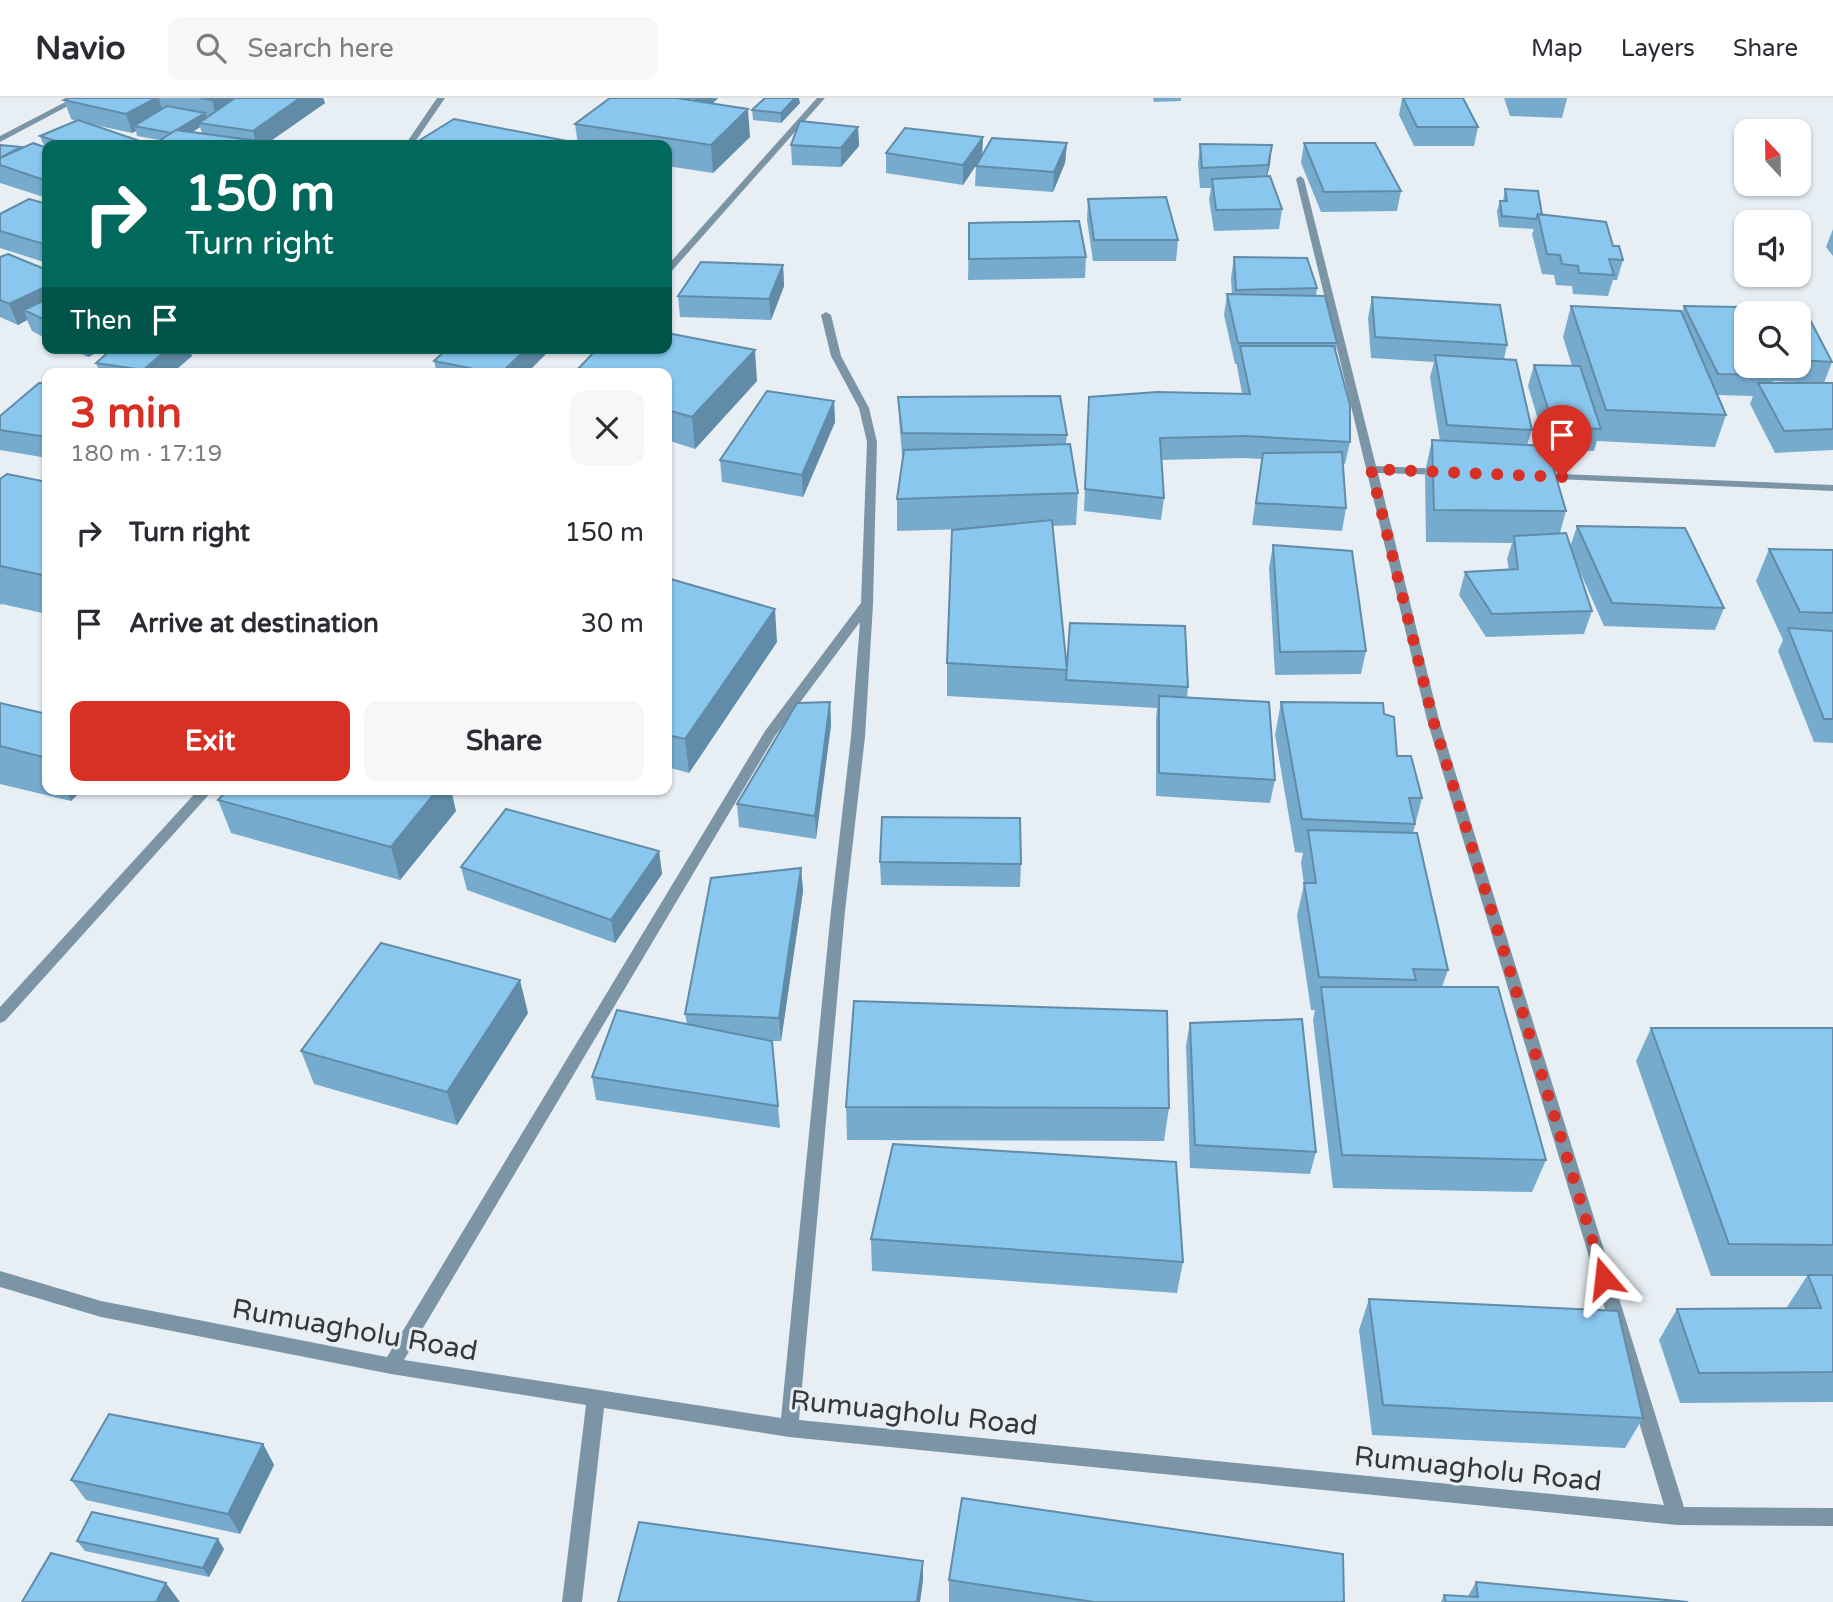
<!DOCTYPE html>
<meta charset="utf-8">
<style>
body{margin:0;font-family:"Varela Round",sans-serif;background:#f7f7f7;color:#2b2b33;height:100vh;display:flex;flex-direction:column;font-size:26px;white-space:nowrap}
*{box-sizing:border-box;margin:0}
p{font-size:23px;color:#7c7c81}
.icon{flex:none;width:38px;height:38px;fill:none;stroke:currentColor;stroke-width:2;stroke-linecap:round;stroke-linejoin:round}
.map{position:relative;flex:1;overflow:hidden}
.details{position:absolute;left:42px;top:270px;width:630px;height:427px;display:flex;flex-direction:column;background:#fff;border-radius:14px;box-shadow:0 2px 5px #0004}
.details>*{flex:none}
.hud{position:absolute;left:42px;top:42px;width:630px;height:214px;border-radius:14px;box-shadow:0 2px 5px #0004;background:#00695c;color:#fff;overflow:hidden}
.needle{width:46px;rotate:338deg}
.buttons{position:absolute;left:1734px;top:21px;display:grid;gap:14px}
.buttons a{display:grid;place-items:center;width:77px;height:77px;border-radius:14px;background:#fff;box-shadow:0 2px 5px #0004;font-size:35px}
.pin{position:absolute;display:grid;place-items:center;width:60px;height:60px;color:#fff;margin:-72px -30px;border-radius:50% 50% 50% 0;rotate:-45deg;box-shadow:0 0 7px #0007}
.pin .icon{rotate:45deg}
.me{position:absolute;width:77px;margin:-38px;rotate:343deg;stroke-linejoin:round;filter:drop-shadow(0 0 5px #0008)}
.turn{display:flex;align-items:center;gap:24px;height:147px;padding:0 28px;font-size:32px}
.turn .icon{width:91px;height:91px;stroke-width:2.5}
.turn b{display:block;font-size:49px;line-height:60px}
.then{display:flex;align-items:center;height:66px;padding:0 28px;background:#0003;gap:14px;font-size:26px}
.round{display:grid;place-items:center;flex:none;width:74px;height:74px;border-radius:14px;background:#f7f7f7}
.overview{display:flex;align-items:center;justify-content:space-between;height:119px;padding:0 28px}
h1{font-size:42px;font-weight:700;line-height:52px;color:#d93025}
.primary-button{display:flex;gap:14px;margin-top:auto;padding:14px 28px}
.primary-button a{flex:1;height:80px;border-radius:14px;background:#d93025;color:#fff;font-size:28px;font-weight:700;line-height:80px;text-align:center}
.primary-button a+a{background:#f7f7f7;color:#2b2b33}
ul{padding:0;list-style:none}
li{display:flex;align-items:center;gap:21px;height:91px;padding:0 28px}
li div{flex:1}
li b{display:block;font-size:26px}
li em{font-style:normal}
header{display:flex;align-items:center;gap:42px;box-sizing:border-box;height:98px;padding:0 35px;background:#fff;border-bottom:2px solid #e1e1e2}
header strong{font-size:33px}
nav{display:flex;gap:38px;margin-inline-start:auto;font-size:24px}
.search{width:490px;height:63px;background:#f7f7f7;display:flex;align-items:center;gap:18px;box-sizing:border-box;padding:0 24px;border-radius:14px;color:#7c7c81;font-size:26px}
.map>svg:first-child{display:block}
.lines{fill:none;stroke-linecap:round;stroke-linejoin:round}
.street{fill:#7c95a6;fill-rule:evenodd}
.wall{fill:#77abce;fill-rule:evenodd}
.shaded-wall{fill:#618ba7}
.building{fill:#8ac7ef;stroke:#618ba7;stroke-width:2}
.route{stroke:#d93025;stroke-width:12;stroke-dasharray:0 21.6}
.labels{text-anchor:middle;stroke-width:6;stroke-linejoin:round;paint-order:stroke}
.near-street-label{font-size:28px;fill:#35383a;stroke:#e8eff4}
</style>
<header>
<strong>Navio</strong>
<div class="search"><svg class="icon" aria-label="search" viewBox="0 0 24 24"><circle cx="10" cy="10" r="6"/><path d="M15 15l6 6"/></svg>Search here</div>
<nav><a>Map</a><a>Layers</a><a>Share</a></nav>
</header>
<div class="map">
<svg width="1833" height="1504" viewBox="0 0 1833 1504">
<rect width="100%" height="100%" fill="#e8eff4"/>
<g class="lines">
<path class="street" d="M73,0H83L0,44V38Z
M437,0H445L413,47H405Z
M817,0H825L670,175L667,176V168Z
M1300,78L1304,81L1376,368L1443,371L1449,374L1443,377L1378,375L1439,622L1684,1409L1833,1410V1428L1677,1427L789,1339L604,1310L582,1504H562L586,1307L391,1276L101,1219L0,1189V1173L101,1203L387,1259L765,633L861,505L867,344L859,310L831,258L821,217L826,214L831,217L841,258L869,310L877,344L873,506L865,639L845,813L799,1322L1664,1407L1427,622L1296,81ZM860,524L851,639L831,813L781,1320L404,1262L775,638Z
M1537,375L1833,387V393L1533,380V376Z
M199,691H214L5,923L0,925V909Z"/>
</g>
<path class="wall" d="M69,0H323L325,5L269,44L160,42L137,38L136,33L132,35L90,26L137,42L139,47H47V100L0,85V47L21,50L44,48L40,38L76,23L71,21L64,2ZM200,29L202,35L193,34Z
M718,0L712,6L750,39L713,75L667,68V47H578L575,26Z
M1153,0H1181V3L1154,4Z
M1402,0L1478,29L1474,48H1414L1399,17Z
M1504,0H1567V1L1562,20L1510,18Z
M800,5L781,25L753,22L752,12Z
M858,29L859,48L841,69L792,67L791,47Z
M983,39L982,57L1067,45L1065,65L1053,94L975,88L976,68L977,66L963,87L886,75V55Z
M417,44L572,47H418Z
M1304,45L1401,93L1397,113L1321,114L1301,65Z
M1200,46L1272,47L1267,78L1282,111L1279,131L1214,133L1209,101L1211,90H1200L1198,66Z
M1505,91L1542,117L1613,148L1623,162L1617,182H1613L1608,198L1573,196L1572,188L1556,187L1554,177L1542,176L1532,136L1534,131L1499,129L1497,113L1500,103H1503Z
M1088,101L1178,142L1176,163H1093L1087,122Z
M47,106V165L0,150V116Z
M969,125L1086,159L1085,180L968,182Z
M1833,131V158L1826,149Z
M0,159L47,172V241L32,233L27,222L18,227L0,219Z
M1234,159L1317,190L1316,198L1337,245L1336,254L1350,344L1345,366L1343,365L1346,410L1342,433L1252,427L1262,361L1243,360L1161,362L1164,400L1161,422L1084,413L1089,299L1242,295L1237,269V266H1235L1224,217L1227,196L1232,197L1231,180Z
M783,167L784,188L771,222L680,219L678,198Z
M1372,199L1507,247L1504,261L1532,332L1527,347L1546,348L1528,288L1534,267L1572,268L1563,239L1571,208L1682,214L1684,208L1746,268H1799V215L1832,264L1824,285L1773,283L1772,285H1833V352L1775,355L1750,306L1753,298L1718,297L1726,317L1715,349L1597,343L1594,353L1548,351L1566,413L1560,435L1570,449L1577,428L1724,510L1715,532L1604,528L1573,458L1592,513L1584,536L1486,539L1459,497L1465,474L1509,472L1507,461L1512,445L1426,444L1425,374L1432,342L1440,343L1430,279L1434,264L1371,260L1368,220Z
M69,250H106L88,259Z
M192,258L172,275H100L96,265Z
M434,263L527,275H437Z
M667,275L757,283L695,351L667,342Z
M47,286V360L0,352V318Z
M898,299L1067,337L1066,346L1078,395L1076,427L1052,428L1067,572L1188,589L1187,600L1275,682L1270,705L1156,698V621L1157,610L947,598V565L967,431L897,433V401L903,357H902L899,320Z
M834,303L835,324L803,399L722,384L720,362Z
M47,366V381L43,370Z
M0,381L47,384V516L2,506L0,507Z
M1273,447L1366,553L1361,576L1275,577L1269,470Z
M1769,451L1833,452V645L1814,644L1778,553L1783,542L1756,483Z
M667,480L777,544L689,675L667,669Z
M830,604L831,627L816,741L739,729L737,706Z
M1281,604L1384,616L1397,658L1422,700L1413,735L1448,872L1442,889L1546,1062L1532,1094L1333,1090L1313,922L1315,912H1311L1297,818L1304,786L1301,765L1303,755L1295,754L1275,637Z
M0,605L47,616V691H83L71,703L0,686Z
M218,702L456,713L400,782L231,735Z
M659,753L662,776L615,845L467,792L461,769Z
M880,764L1021,766L1020,789L881,787Z
M801,770L803,793L781,943H772L780,1030L596,1002L592,979L687,926L685,916Z
M528,915L457,1027L314,986L301,953Z
M1190,925L1316,1054L1310,1076L1190,1070L1186,947Z
M1651,930H1833V1304L1680,1305L1659,1242L1677,1211L1788,1210L1787,1209L1807,1178H1711L1636,963Z
M846,1009L1169,1010L1164,1043L847,1042Z
M871,1141L1183,1164L1177,1195L872,1173Z
M1369,1201L1643,1320L1625,1350L1372,1337L1359,1232Z
M263,1346L274,1367L240,1436L86,1402L71,1382Z
M77,1443L224,1451L209,1479L85,1453Z
M949,1482L1344,1504H949Z
M1476,1484L1688,1504H1441L1444,1497L1468,1498Z"/>
<path class="shaded-wall" d="M156,0H159L164,18L134,28L136,33L132,35L126,16Z
M216,0H255L217,22L212,2Z
M300,0H323L325,5L265,47H256L253,33Z
M697,0H718L696,22L695,3Z
M795,0H799L800,5L781,25V15Z
M748,11L750,39L713,75L711,47Z
M205,15L208,25H199L200,29L175,45L172,35Z
M858,29L859,48L841,69V50Z
M983,39L982,58L963,87V67Z
M137,42L139,47H124Z
M1067,45L1065,65L1053,94L1054,74Z
M1272,47L1270,67L1265,87L1268,67Z
M783,167L784,188L771,222L769,201Z
M47,188V213L24,212L27,222L18,227L9,206Z
M85,250H106L88,259Z
M169,250H189L192,258L172,275H144L143,272Z
M527,250H552L527,275H501Z
M755,252L757,283L695,351L692,319Z
M834,303L835,324L803,399L802,377Z
M775,511L777,544L689,675L685,641Z
M830,604L831,627L816,741L815,718Z
M66,691H83L71,703Z
M438,691H451L456,713L400,782L391,749Z
M659,753L662,776L615,845L611,822Z
M801,770L803,793L781,943L779,920Z
M520,882L528,915L457,1027L447,994Z
M263,1346L274,1367L240,1436L228,1416Z
M218,1441L224,1451L209,1479L203,1470Z
M923,1463V1483L920,1504H917Z
M166,1485L180,1504H156Z"/>
<path class="building" d="M69,0H156L126,16L64,2Z
M200,0H216L212,2Z
M235,0H300L253,33L199,25Z
M610,0H676L748,11L711,47L575,26Z
M676,0H697L695,3Z
M765,0H795L781,15L752,12Z
M1403,0H1463L1478,29H1417Z
M167,8L205,15L171,35L134,28Z
M454,21L572,44L567,47H435L417,44Z
M78,22L137,42L124,47H67L40,38Z
M800,23L858,29L841,50L791,47Z
M905,30L983,39L963,67L886,55Z
M176,32L289,47H153Z
M992,40L1067,45L1054,74L976,68Z
M33,45L47,50V83L0,67V60Z
M1304,45H1375L1401,93L1324,94Z
M1200,46L1272,47L1268,67L1202,70Z
M0,47L21,49L0,60Z
M1270,78L1282,111L1216,112L1212,81Z
M1505,91L1538,93L1542,117L1538,116L1536,121L1502,118L1500,103H1507Z
M1166,99L1178,142H1094L1088,101Z
M29,101L47,106V147L0,133V116Z
M1538,116L1606,124L1613,148H1619L1623,162L1609,161L1614,177L1579,175L1578,168L1562,166L1560,157L1547,156Z
M1079,123L1086,159L969,161V125Z
M8,156L47,172V188L9,206L0,202V159Z
M1234,159L1307,160L1317,190L1236,192Z
M701,164L783,167L769,201L678,198Z
M1227,196L1325,198L1337,245H1238Z
M1372,199L1500,207L1507,247L1375,239Z
M47,201V223L24,212Z
M1571,208L1681,213L1726,317L1606,312Z
M1684,208L1739,209L1746,224V268H1770L1775,277L1718,276Z
M1753,213L1796,215H1754Z
M1799,215L1807,216L1832,264L1799,262Z
M667,235L755,252L692,319L667,312V275H574L598,250H667Z
M1240,248H1334L1350,307V344L1246,338L1160,340L1164,400L1085,391L1089,299L1157,294L1250,296Z
M113,250H169L143,272L96,265Z
M448,250H527L501,275H494L434,263Z
M1435,257L1516,262L1532,332L1447,327Z
M1534,267L1580,268L1601,331L1554,329Z
M39,285L47,286V339L0,332V318Z
M1758,285H1833V331L1784,333Z
M767,293L834,303L802,377L720,362Z
M1060,298L1067,337L902,335L898,299Z
M1432,342L1547,348L1566,413L1434,412Z
M1070,346L1078,395L897,401L904,352Z
M1342,354L1346,410L1256,405L1263,355Z
M7,376L47,384V478L0,468V381Z
M1052,422L1067,572L947,565L952,432Z
M1577,428L1685,430L1724,510L1612,505Z
M1566,435L1592,513L1492,516L1465,474L1518,471L1514,438Z
M1273,447L1352,453L1366,553L1280,554Z
M1769,451L1833,452V515L1800,514Z
M667,480L775,511L685,641L667,637Z
M1070,525L1185,528L1188,589L1066,582Z
M1788,530L1833,533V621H1824Z
M1159,598L1269,604L1275,682L1159,675Z
M830,604L815,718L737,706L797,605Z
M1281,604L1383,605L1384,616L1394,619L1397,658H1411L1422,700H1409L1415,726L1302,721Z
M0,605L47,616V660L0,648Z
M228,691H438L391,749L218,702Z
M506,711L659,753L611,822L461,769Z
M882,719L1020,720L1021,766L880,764Z
M1308,732L1417,735L1448,872L1413,871L1416,882L1319,879L1304,785H1316Z
M801,770L779,920L685,916L711,780Z
M381,845L520,882L447,994L301,953Z
M1321,889H1498L1546,1062L1342,1057Z
M854,903L1167,913L1169,1010L846,1009Z
M617,912L772,943L778,1008L592,979Z
M1302,921L1316,1054L1195,1047L1190,925Z
M1651,930H1833V1147L1729,1146Z
M893,1046L1176,1064L1183,1164L871,1141Z
M1808,1177H1833V1274L1699,1275L1677,1211L1821,1210Z
M1369,1201L1618,1213L1643,1320L1383,1307Z
M109,1316L263,1346L228,1416L71,1382Z
M962,1400L1343,1456L1344,1504H1094L949,1482Z
M92,1414L218,1441L203,1470L77,1443Z
M639,1424L923,1463L917,1504H618Z
M51,1455L166,1485L156,1504H22Z
M1476,1484L1688,1504H1446L1444,1497L1478,1499Z"/>
<g class="lines">
<path class="route" d="M1562,379L1371,371L1433,622L1604,1180"/>
</g>
<g class="labels">
<g class="near-street-label">
<text transform="translate(355 1231) rotate(10)" y="10">Rumuagholu Road</text>
<text transform="translate(914 1314) rotate(6)" y="10">Rumuagholu Road</text>
<text transform="translate(1478 1370) rotate(6)" y="10">Rumuagholu Road</text>
</g>
</g>
</svg>
<div class="buttons">
<a><svg class="needle" viewBox="-14 -14 28 28"><path d="M0-13l5 13h-10z" fill="#e53935"/><path d="M0 13l5-13h-10z" fill="#7c7c81"/></svg></a>
<a><svg class="icon" aria-label="sound" viewBox="0 0 24 24"><path d="M4 9h4l5-4v14l-5-4H4zM17 9q2 3 0 6"/></svg></a>
<a><svg class="icon" aria-label="search" viewBox="0 0 24 24"><circle cx="10" cy="10" r="6"/><path d="M15 15l6 6"/></svg></a>
</div>
<div class="pin" style="left:1562px;top:379px;background:#d93025"><svg class="icon" aria-label="arrive" viewBox="0 0 24 24"><path d="M6 21V4h12l-3 4 3 4H6"/></svg></div>
<svg class="me" style="left:1604px;top:1180px" viewBox="-20 -20 40 40"><path d="M0-17L14 15 0 8-14 15z" fill="#d93025" stroke="#fff" stroke-width="4"/></svg>
<div class="hud">
<div class="turn"><svg class="icon" aria-label="right" viewBox="0 0 24 24"><path d="M7 20v-9h11M14 6l5 5-5 5"/></svg><div><b>150 m</b>Turn right</div></div>
<div class="then">Then<svg class="icon" aria-label="arrive" viewBox="0 0 24 24"><path d="M6 21V4h12l-3 4 3 4H6"/></svg></div>
</div>
<section class="details">
<div class="overview"><div><h1>3 min</h1><p>180 m · 17:19</p></div><a class="round"><svg class="icon" aria-label="close" viewBox="0 0 24 24"><path d="M6 6l12 12M18 6L6 18"/></svg></a></div>
<ul>
<li><svg class="icon" aria-label="right" viewBox="0 0 24 24"><path d="M7 20v-9h11M14 6l5 5-5 5"/></svg><div><b>Turn right</b></div><em>150 m</em></li>
<li><svg class="icon" aria-label="arrive" viewBox="0 0 24 24"><path d="M6 21V4h12l-3 4 3 4H6"/></svg><div><b>Arrive at destination</b></div><em>30 m</em></li>
</ul>
<div class="primary-button"><a>Exit</a><a>Share</a></div>
</section>
</div>
